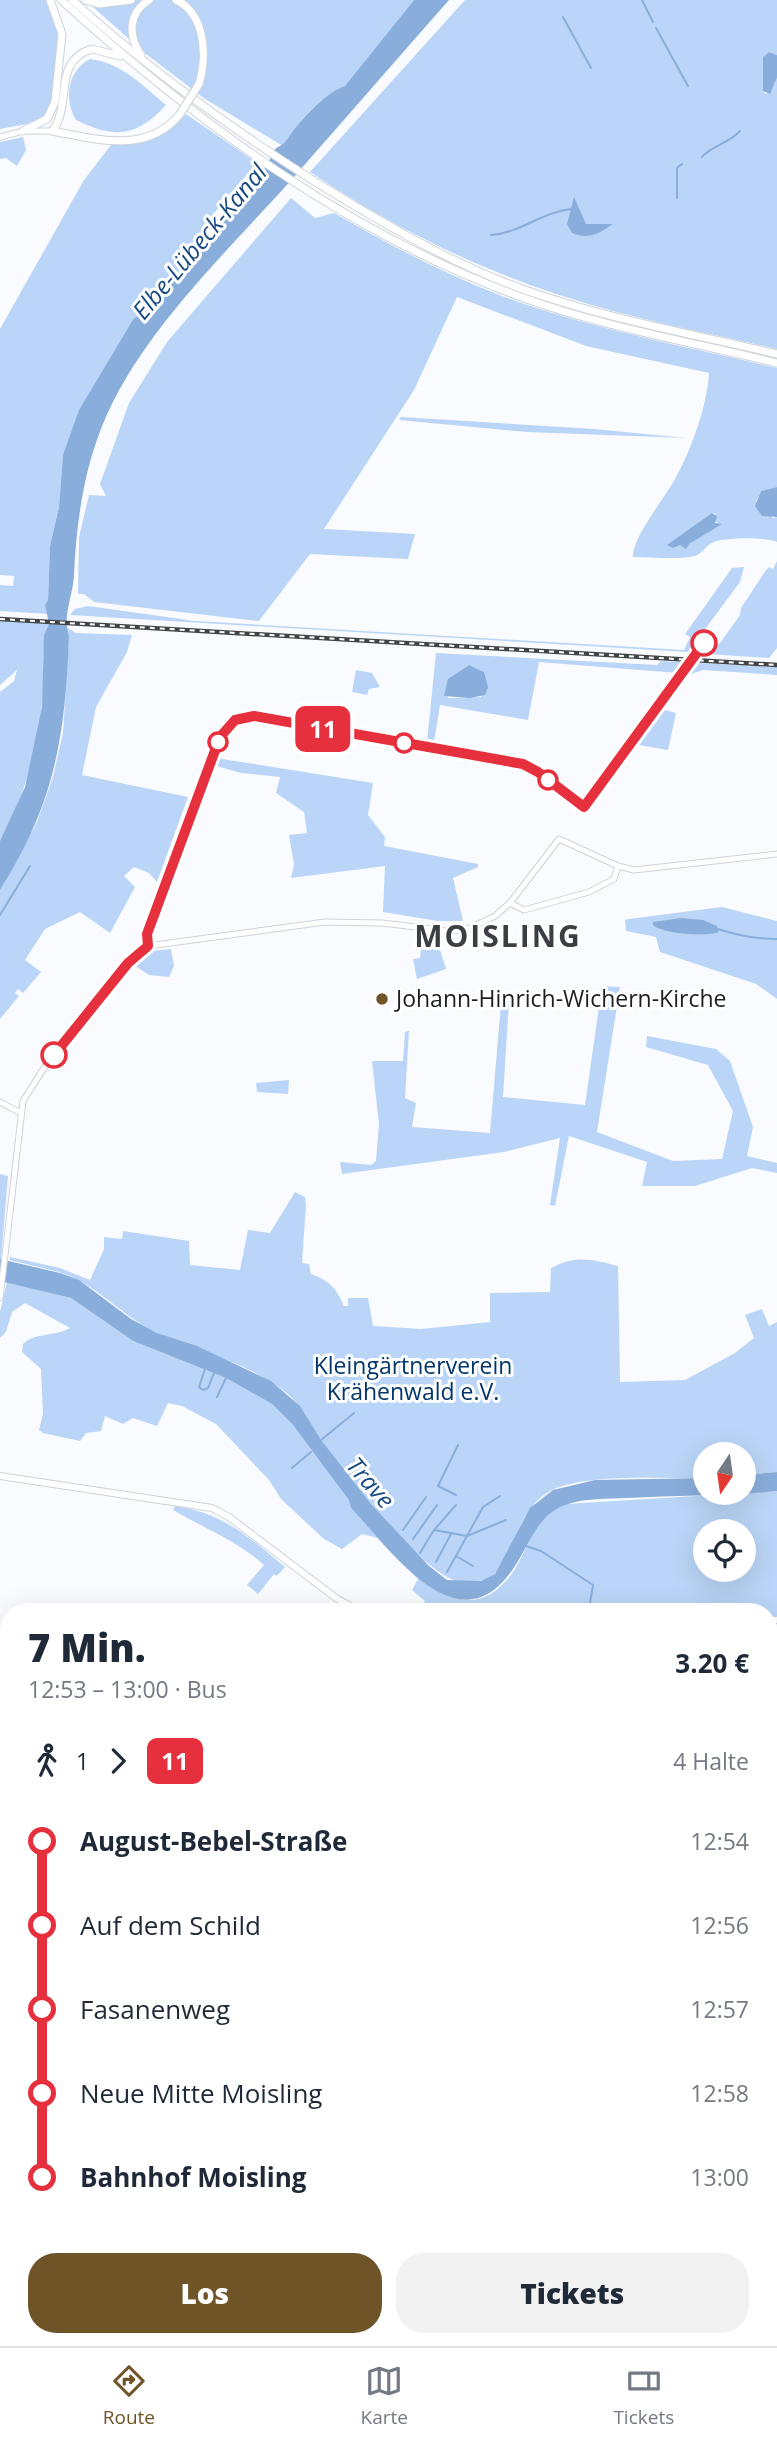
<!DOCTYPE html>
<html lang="de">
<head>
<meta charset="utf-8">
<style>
	:root { --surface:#fff; --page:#f2f2f3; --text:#1f2937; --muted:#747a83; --line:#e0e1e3; --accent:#6e5426 }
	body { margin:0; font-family:"Open Sans",sans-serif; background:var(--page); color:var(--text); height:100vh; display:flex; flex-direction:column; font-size:26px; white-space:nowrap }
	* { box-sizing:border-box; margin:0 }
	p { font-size:23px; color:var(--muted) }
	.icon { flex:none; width:38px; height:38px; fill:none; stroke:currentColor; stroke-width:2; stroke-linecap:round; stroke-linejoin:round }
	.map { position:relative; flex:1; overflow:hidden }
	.details { position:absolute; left:0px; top:1603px; width:777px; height:744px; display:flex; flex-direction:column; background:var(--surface); border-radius:28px 28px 0 0; box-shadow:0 7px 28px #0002 }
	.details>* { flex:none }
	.badge { padding:0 14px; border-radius:10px; font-size:24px; line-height:46px }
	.needle { width:46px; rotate:193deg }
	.controls { position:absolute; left:693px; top:1442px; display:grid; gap:14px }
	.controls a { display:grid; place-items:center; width:63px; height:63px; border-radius:50%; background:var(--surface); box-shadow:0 7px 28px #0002; font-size:35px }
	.map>.badge { position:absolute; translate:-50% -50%; box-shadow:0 0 0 4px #fff }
	.legs { display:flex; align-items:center; gap:10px; height:77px; padding:0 28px; font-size:23px }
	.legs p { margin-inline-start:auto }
	.headline { display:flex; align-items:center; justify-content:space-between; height:119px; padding:0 28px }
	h1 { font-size:38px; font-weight:800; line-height:52px }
	.cta { display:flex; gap:14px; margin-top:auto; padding:14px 28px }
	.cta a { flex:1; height:80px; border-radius:28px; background:var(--accent); color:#fff; font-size:28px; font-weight:800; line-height:80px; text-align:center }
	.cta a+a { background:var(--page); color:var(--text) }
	ul { padding:0 28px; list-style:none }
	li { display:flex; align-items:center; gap:24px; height:84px; font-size:26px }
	li i { display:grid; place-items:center; width:10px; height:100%; margin:0 9px; background:currentColor }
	li i::after { content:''; width:18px; height:18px; margin:-9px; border:5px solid; border-radius:50%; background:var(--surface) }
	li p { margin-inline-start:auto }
	li:first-child i { background:linear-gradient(#0000 50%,currentColor 0) }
	li:last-child i { background:linear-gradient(currentColor 50%,#0000 0) }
	.dock { display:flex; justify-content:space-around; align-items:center; height:98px; border-top:2px solid var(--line); background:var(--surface); font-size:19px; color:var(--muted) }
	.dock a { display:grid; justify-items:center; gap:4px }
	.dock .selected { color:var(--accent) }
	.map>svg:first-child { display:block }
	.green { fill:#bad5f7; fill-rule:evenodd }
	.water { fill:#8aaedb }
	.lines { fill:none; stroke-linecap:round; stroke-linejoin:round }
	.stream { stroke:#8aaedb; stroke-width:2 }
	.secondary-casing { stroke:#ced3d9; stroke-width:7 }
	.primary-casing { stroke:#ced3d9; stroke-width:8 }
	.highway-casing { stroke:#ced3d9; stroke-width:9 }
	.secondary { stroke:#fff; stroke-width:5 }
	.primary { stroke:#fff; stroke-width:6 }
	.highway { stroke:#fff; stroke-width:7 }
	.rail-casing { stroke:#414346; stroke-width:4.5 }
	.rail { stroke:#fff; stroke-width:2; stroke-dasharray:5; stroke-linecap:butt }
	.highway-bridge-casing { stroke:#ced3d9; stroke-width:9; stroke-linecap:butt }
	.highway-bridge { stroke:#fff; stroke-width:7 }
	.line-1-casing { stroke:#fff; stroke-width:16 }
	.line-1 { stroke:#e7303d; stroke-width:10 }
	.stop-1-dot { fill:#fff; stroke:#e7303d; stroke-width:3.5 }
	.poi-dot { fill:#6e5426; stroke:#fff; stroke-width:2.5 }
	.labels { text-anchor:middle; stroke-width:6; stroke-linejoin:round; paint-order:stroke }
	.poi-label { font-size:23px; fill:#1c1e20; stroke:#fff; text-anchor:start }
	.park-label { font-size:23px; fill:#02376d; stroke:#fff }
	.water-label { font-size:24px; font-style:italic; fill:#184a81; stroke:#fff }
	.district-label { font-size:30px; font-weight:bold; letter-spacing:2px; fill:#3b3f44; stroke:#fff }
</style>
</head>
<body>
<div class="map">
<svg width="777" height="2346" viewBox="0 0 777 2346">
	<rect width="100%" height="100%" fill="#f9fbfe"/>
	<!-- green -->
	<g class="green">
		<path d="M0 0H48L57 23 60 42 50 110 37 122 0 129Z"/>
		<path d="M85 0H414L345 87C320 95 297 124 283 146L205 99 146 54Z"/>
		<path d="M465 0H777V55L769 52 763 57V91L766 94 773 88 777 78V349C716 335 655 323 595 306 493 277 398 231 310 172Z"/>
		<path d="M90 59C122 63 142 85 166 105 137 137 115 139 76 120 64 99 67 71 90 59Z"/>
		<path d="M186 114 257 163 203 226 205 241 143 314 134 318 63 455 59 507 50 546 48 600 45 605 49 614 0 611V585L13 586 14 576 0 575V329L84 180 111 145C140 144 166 136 186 114Z"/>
		<path d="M23 137 26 150 17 166 6 158 0 159V142Z"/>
		<path d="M291 198 315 218 334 213C388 244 444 274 502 296 591 329 685 346 777 368V487L761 491 756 502 773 518 777 517V542C766 537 723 537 712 543 705 546 702 554 695 556 675 560 653 557 633 557 632 537 666 497 676 477 692 448 707 406 709 373L586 346 457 297 414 390 324 529 415 534 408 559 310 554 259 621 94 602 84 594H78L79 537 89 495 106 496 100 484 129 403 167 342ZM712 513 716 514 714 521 718 523 689 544 677 545Z"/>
		<path d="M401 417 594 429 686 438 527 432 399 420Z"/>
		<path d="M777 561V648L769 658 707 654 720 643 740 615 741 608 766 570 769 567 773 569Z"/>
		<path d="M744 567 740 582 688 652 70 615 75 609 88 606 195 621 684 650 690 637 685 634 732 568Z"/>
		<path d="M0 620 49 624C40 649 45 678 42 705 37 752 23 800 0 841V692L14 681 17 670 0 685Z"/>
		<path d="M66 627 76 633 132 635 127 652 96 707 82 775 188 797 157 882 149 873 134 867 124 876 135 887 110 933 80 912 45 929 25 960 41 972 23 993 18 989 15 993 19 996 0 1019V890L37 822 53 777 63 733 69 637Z"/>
		<path d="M436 653 657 665 661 661 777 667V675L703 670 691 674 539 662 528 720 440 705 434 743 427 742ZM469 665 484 672 481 697 448 698C444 681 456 673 469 665Z"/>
		<path d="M356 670 372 673 380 687 369 689 367 695 352 692Z"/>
		<path d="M665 710 676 713 668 750 639 745Z"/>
		<path d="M216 758 373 783 368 815 385 837 384 846 478 864V867L453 878 463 921H438L383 912 385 866 291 878 294 864 289 835 307 833 304 812 276 793 280 777 241 773 213 765Z"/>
		<path d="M722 907 777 921V999L756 984 660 952 656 937 626 931 625 920 629 919Z"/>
		<path d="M422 939 437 940 446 969 417 979 413 959 420 958Z"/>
		<path d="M171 949 174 966 169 977 149 975 134 965 152 951Z"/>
		<path d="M602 986 620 987 597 1132 673 1161 722 1159 733 1111 708 1065 646 1047 647 1036 716 1049 730 1061 753 1127 747 1156 777 1163V1173L752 1168 695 1186H642L647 1162 569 1136 555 1206 550 1205 560 1138 504 1152 342 1174 340 1162 371 1165 376 1161 379 1124 372 1061H403L405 1032 409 1031 405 1098 416 1103 412 1127 490 1133 501 1004 509 1001 503 1097 585 1105Z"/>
		<path d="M289 1080 288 1094 257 1092 256 1083Z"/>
		<path d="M0 1174 8 1176 1 1259H0Z"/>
		<path d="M295 1192 305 1197 306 1205 302 1263 309 1264 311 1274C329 1280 337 1289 344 1306H348V1298H368L373 1326 421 1329 490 1322V1293L550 1292 551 1268C576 1255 591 1259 618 1266L620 1382 685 1380 735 1353 754 1338 745 1315 762 1309 769 1326 777 1322V1472L744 1475V1454H705V1478C666 1479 587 1473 552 1490 519 1507 517 1545 496 1572 490 1581 472 1583 462 1582 427 1581 345 1472 322 1442 310 1427 304 1408 289 1395 251 1362 199 1354 155 1332 126 1318 104 1293 76 1279 56 1269 31 1266 10 1260V1257L60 1268 90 1280 104 1249V1237L122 1239 123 1231 189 1241 190 1265 240 1270 248 1230 270 1233Z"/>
		<path d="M7 1282 71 1298 133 1341 226 1378 272 1404 293 1425 350 1500 351 1508 378 1538 362 1534 342 1549 324 1539 281 1499 269 1480 216 1424 182 1406 168 1403 157 1426 133 1418 123 1424 105 1416 101 1431 86 1433 80 1441 43 1433 39 1430 43 1414 41 1369 22 1352 23 1344C35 1332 55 1337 70 1328L25 1303 12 1312 6 1332 0 1338V1312Z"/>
		<path d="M777 1491V1617H768V1612H419L425 1601 412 1590 419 1577C453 1604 482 1612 511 1575 523 1559 528 1538 540 1522 546 1513 556 1509 566 1504ZM705 1531H744V1570H705Z"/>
		<path d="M175 1506C223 1513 249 1537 285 1567L277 1576 274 1574 258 1594 247 1585 264 1565C237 1541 204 1528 173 1510Z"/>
		<path d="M768 2162 777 2170V2346H621L620 2338H768Z"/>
	</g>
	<!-- water -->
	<g class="water">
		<path d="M414 0H449C394 62 340 125 285 187 219 260 129 345 97 440 82 482 76 530 74 575 73 596 62 617 69 636 65 739 55 802 0 890V841L25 787 42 707 44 635 49 624 45 605 48 600 50 546 59 507 63 455 79 410 134 318 143 314 256 184 276 148C287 144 289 135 296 127 309 112 326 93 345 86Z"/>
		<path d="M769 52 777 55V78L770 94 763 91V57Z"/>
		<path d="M574 197 586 224H613C598 234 589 240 572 233L567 224Z"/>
		<path d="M777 487V517L762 516 755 506 761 491Z"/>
		<path d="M712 513 717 516 715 523 722 524 689 544 686 549 680 545 673 548 667 545Z"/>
		<path d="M469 665 484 672 488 687 485 695 470 698 444 696 448 679Z"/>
		<path d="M681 918 703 920 717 926 719 932C706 937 663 934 653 925V922Z"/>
		<path d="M0 1259 60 1273 79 1280 131 1319 157 1333 197 1346 271 1381 300 1406 321 1440 371 1504 429 1566 447 1580 481 1581 495 1574 530 1508 553 1490 595 1480 705 1478V1493H744V1475L777 1472V1491C728 1496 678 1495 628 1498 608 1499 584 1498 565 1505 541 1514 533 1535 521 1556 466 1656 399 1560 351 1508L349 1500 293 1425 272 1404 226 1378 133 1341 71 1298 0 1281Z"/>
	</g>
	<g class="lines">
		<!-- stream -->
		<g class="stream">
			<path d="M642 0 653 22"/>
			<path d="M563 17 591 68"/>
			<path d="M656 28 688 86"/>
			<path d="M702 157C710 147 729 143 740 131"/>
			<path d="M677 198V168L682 164"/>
			<path d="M491 235C520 233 542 212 571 209"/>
			<path d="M0 915 30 866"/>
			<path d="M718 929C736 935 757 939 777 939"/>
			<path d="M205 1369 199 1387 203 1390 208 1388 214 1373"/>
			<path d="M217 1397 226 1378"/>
			<path d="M321 1440 354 1413"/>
			<path d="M292 1468 311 1452"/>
			<path d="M456 1495 438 1486 458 1445"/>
			<path d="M435 1529 456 1505"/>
			<path d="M403 1530 426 1497"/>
			<path d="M413 1539 437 1505"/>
			<path d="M526 1546 541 1551 593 1585 590 1603"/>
			<path d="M420 1553 434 1530 467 1536 506 1520"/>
			<path d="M456 1556 473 1566"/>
			<path d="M436 1562 451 1534"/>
			<path d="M447 1572 483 1507 500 1496"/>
		</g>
		<!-- secondary casing -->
		<g class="secondary-casing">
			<g id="secondary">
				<path d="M0 137 23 131H52"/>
				<path d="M510 903 524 910 589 892 614 879 618 866"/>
				<path d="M0 1102 19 1112"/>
				<path d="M0 1298 23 1101 44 1068 105 991 128 963 148 946 325 922 382 923 449 931 470 928 495 916 510 903 559 839 618 866 634 870 777 854"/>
				<path d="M0 1810 9 1832"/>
				<path d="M0 1810 9 1819"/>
				<path d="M0 1849 9 1841"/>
				<path d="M0 1857 9 1850"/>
				<path d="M372 2338 376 2346"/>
			</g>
		</g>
		<!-- primary casing -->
		<g class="primary-casing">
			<g id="primary">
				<path d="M0 1476 212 1508 229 1517 336 1598 361 1612"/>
				<path d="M768 1620H777"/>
			</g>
		</g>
		<!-- highway casing -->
		<g class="highway-casing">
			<g id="highway">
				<path d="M61 0C197 123 347 233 521 297 603 327 692 342 777 363"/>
				<path d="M72 0C147 68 229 127 314 181 382 223 450 263 525 290 607 319 693 334 777 354"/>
				<path d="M85 0 99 4 131 0"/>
				<path d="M176 0C206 14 207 57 199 84"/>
				<path d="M141 55C128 36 128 13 149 0"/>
				<path d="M120 56 92 49C51 61 73 106 52 131 96 139 147 155 180 114"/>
				<path d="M23 131 47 119 55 102 62 34 50 0"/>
			</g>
		</g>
		<!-- secondary -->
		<use href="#secondary" class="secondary"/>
		<!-- primary -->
		<use href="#primary" class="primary"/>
		<!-- highway -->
		<use href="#highway" class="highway"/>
		<!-- rail casing -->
		<g class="rail-casing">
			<path id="rail" d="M0 619 777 665"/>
		</g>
		<!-- rail -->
		<use href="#rail" class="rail"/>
		<!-- highway-bridge casing -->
		<g class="highway-bridge-casing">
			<path id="highway-bridge" d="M180 114 199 84"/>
		</g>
		<!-- highway-bridge -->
		<use href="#highway-bridge" class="highway-bridge"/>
	</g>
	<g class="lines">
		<!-- line-1 casing -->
		<g class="line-1-casing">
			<path id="line-1" d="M54 1055 128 963 148 946 147 934 220 737 235 720 254 716 523 764 538 772 584 807 704 643"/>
		</g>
		<!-- line-1 -->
		<use href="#line-1" class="line-1"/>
	</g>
	<!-- markers -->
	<g class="stop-1-dot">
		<circle cx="704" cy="643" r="12"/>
		<circle cx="218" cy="742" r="9"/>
		<circle cx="404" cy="743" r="9"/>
		<circle cx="548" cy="780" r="9"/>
		<circle cx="54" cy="1055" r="12"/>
	</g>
	<circle class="poi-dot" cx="382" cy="999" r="7"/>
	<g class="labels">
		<!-- poi labels -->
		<g class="poi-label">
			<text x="396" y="1007">Johann-Hinrich-Wichern-Kirche</text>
		</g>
		<!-- park labels -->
		<g class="park-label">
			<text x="413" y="1374">Kleingärtnerverein<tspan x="413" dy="26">Krähenwald e.V.</tspan></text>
		</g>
		<!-- water labels -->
		<g class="water-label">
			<text transform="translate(200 242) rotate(-50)" y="8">Elbe-Lübeck-Kanal</text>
			<text transform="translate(370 1483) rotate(49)" y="8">Trave</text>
		</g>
		<!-- district labels -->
		<g class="district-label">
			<text x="498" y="947">MOISLING</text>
		</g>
	</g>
</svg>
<div class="controls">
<a><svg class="needle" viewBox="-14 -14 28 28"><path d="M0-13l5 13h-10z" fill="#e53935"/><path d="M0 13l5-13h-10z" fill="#747a83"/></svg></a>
<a><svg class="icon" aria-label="locate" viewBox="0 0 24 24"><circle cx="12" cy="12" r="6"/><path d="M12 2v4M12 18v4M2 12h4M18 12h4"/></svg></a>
</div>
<b class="badge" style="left:323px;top:729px;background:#e7303d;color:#fff">11</b>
<section class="details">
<div class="headline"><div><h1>7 Min.</h1><p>12:53 – 13:00 · Bus</p></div><b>3.20 €</b></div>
<div class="legs"><svg class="icon" aria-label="walk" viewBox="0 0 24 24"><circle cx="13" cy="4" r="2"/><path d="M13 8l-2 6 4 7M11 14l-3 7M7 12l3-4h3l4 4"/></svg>1<svg class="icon" aria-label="forward" viewBox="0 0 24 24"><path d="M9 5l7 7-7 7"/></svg><b class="badge" style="background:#e7303d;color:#fff">11</b><p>4 Halte</p></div>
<ul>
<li><i style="color:#e7303d"></i><b>August-Bebel-Straße</b><p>12:54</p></li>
<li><i style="color:#e7303d"></i><span>Auf dem Schild</span><p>12:56</p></li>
<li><i style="color:#e7303d"></i><span>Fasanenweg</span><p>12:57</p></li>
<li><i style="color:#e7303d"></i><span>Neue Mitte Moisling</span><p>12:58</p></li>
<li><i style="color:#e7303d"></i><b>Bahnhof Moisling</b><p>13:00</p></li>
</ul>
<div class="cta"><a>Los</a><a>Tickets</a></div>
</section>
</div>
<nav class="dock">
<a class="selected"><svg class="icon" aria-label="directions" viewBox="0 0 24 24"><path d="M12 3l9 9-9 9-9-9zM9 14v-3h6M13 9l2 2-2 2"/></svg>Route</a>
<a><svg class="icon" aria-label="map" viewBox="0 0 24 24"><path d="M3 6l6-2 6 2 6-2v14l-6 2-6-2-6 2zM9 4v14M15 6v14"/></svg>Karte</a>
<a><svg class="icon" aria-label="tickets" viewBox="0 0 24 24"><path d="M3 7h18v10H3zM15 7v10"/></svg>Tickets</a>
</nav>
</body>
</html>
